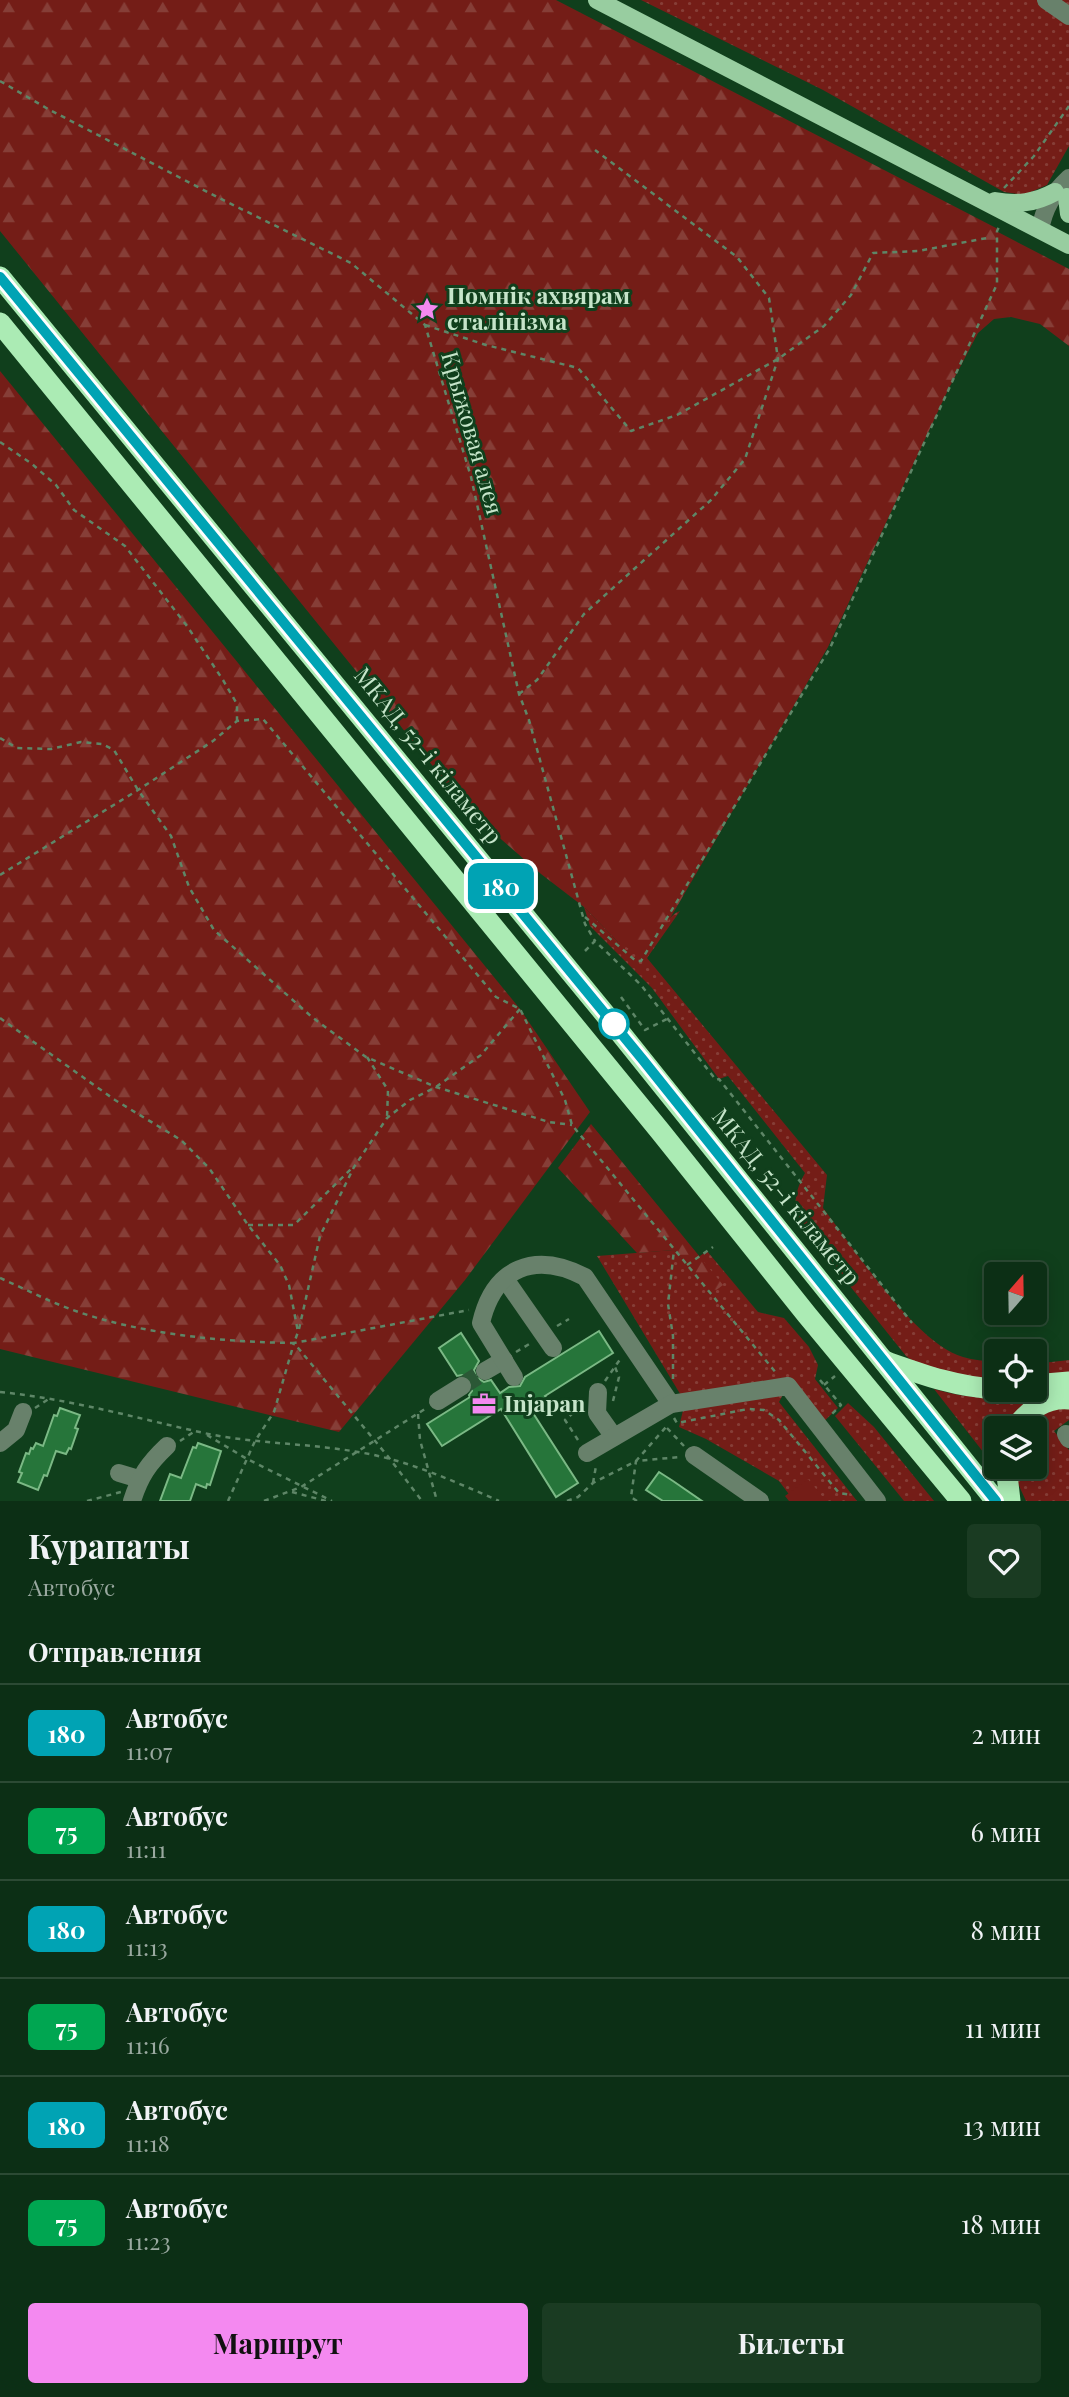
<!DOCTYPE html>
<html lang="ru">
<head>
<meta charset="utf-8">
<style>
	:root { --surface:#0c2f15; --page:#1a3b22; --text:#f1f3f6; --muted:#9aa9a0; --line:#2c4a34; --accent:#f489f0 }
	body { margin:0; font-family:"Playfair Display",serif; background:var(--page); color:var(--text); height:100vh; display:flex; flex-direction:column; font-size:26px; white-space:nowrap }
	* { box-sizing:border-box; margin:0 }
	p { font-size:23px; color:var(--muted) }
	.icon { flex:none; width:38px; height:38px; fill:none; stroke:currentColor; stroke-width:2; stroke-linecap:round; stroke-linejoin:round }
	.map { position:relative; height:1501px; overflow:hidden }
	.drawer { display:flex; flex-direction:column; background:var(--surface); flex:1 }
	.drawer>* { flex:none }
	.badge { padding:0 14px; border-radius:10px; font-size:24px; line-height:46px }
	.needle { width:46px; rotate:20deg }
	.controls { position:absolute; left:984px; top:1262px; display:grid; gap:14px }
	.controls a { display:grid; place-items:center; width:63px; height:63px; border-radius:7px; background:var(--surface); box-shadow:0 4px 18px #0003,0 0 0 2px var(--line); font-size:35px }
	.map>.badge { position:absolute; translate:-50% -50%; box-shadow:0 0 0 4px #fff }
	h2 { padding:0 28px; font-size:26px; line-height:63px }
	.round { display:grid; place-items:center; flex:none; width:74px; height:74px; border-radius:7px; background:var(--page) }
	.summary { display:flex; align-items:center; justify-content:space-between; height:119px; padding:0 28px }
	h1 { font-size:33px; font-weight:700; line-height:52px }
	.cta { display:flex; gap:14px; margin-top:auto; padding:14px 28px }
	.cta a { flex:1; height:80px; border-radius:7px; background:var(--accent); color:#111; font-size:28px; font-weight:700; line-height:80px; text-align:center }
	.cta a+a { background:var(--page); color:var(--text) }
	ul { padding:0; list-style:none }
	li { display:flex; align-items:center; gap:21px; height:98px; padding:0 28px; border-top:2px solid var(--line) }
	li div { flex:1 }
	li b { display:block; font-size:26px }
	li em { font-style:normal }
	li .badge { min-width:77px; font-weight:700; text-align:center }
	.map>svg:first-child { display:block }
	.grass { fill:url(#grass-dots) }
	.forest { fill:url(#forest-firs) }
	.pitch { fill:#741d17 }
	.building { fill:#26753a; stroke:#7bb985; stroke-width:2 }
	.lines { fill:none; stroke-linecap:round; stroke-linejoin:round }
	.minor-tunnel { stroke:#2b5836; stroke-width:18; stroke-dasharray:18 9; stroke-linecap:butt }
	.path { stroke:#5e8667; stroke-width:2.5; stroke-dasharray:5 5; stroke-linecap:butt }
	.minor { stroke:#68816b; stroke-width:18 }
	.major { stroke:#98cda0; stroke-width:18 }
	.highway { stroke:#abebb4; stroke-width:21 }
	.line-casing { stroke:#fff; stroke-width:16 }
	.line { stroke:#00a3b4; stroke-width:10 }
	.stop-dot { fill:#fff; stroke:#00a3b4; stroke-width:3.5 }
	.labels { text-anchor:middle; stroke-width:6; stroke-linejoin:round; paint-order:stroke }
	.poi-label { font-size:23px; font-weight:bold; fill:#c6e5ca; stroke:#103f1c; text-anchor:start }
	.street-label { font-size:23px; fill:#c6e5ca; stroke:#103f1c }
</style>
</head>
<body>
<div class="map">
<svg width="1069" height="1501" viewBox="0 0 1069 1501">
	<defs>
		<pattern id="grass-dots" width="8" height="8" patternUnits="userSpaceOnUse" patternTransform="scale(1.75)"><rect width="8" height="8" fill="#741d17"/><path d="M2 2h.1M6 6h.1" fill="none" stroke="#863e37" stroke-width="1.8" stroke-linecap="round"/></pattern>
		<pattern id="forest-firs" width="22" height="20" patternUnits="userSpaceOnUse" patternTransform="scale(1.75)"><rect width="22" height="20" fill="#741d17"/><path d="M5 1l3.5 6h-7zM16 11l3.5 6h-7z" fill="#863e37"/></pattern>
	</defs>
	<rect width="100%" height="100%" fill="#103f1c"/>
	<!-- grass -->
	<g class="grass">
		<path d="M641 0H1069V146L1047 185 1024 195 1004 192 823 90Z"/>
		<path d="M584 907 620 944 652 943C661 933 668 915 680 911L647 958 827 1175 823 1208C854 1248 916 1344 963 1357 973 1360 985 1361 996 1362V1385H980L911 1360 906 1356 801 1225C792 1206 795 1191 805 1173L728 1076 719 1079 652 988 590 926Z"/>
		<path d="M674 1250 687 1265 707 1251 758 1312 784 1318 809 1347 818 1365 815 1379 838 1408 819 1426 787 1387 779 1402 857 1501H794L779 1481 706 1439 679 1427 685 1402 597 1256Z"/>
		<path d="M1069 1360V1377L1034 1381V1364Z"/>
		<path d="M934 1389C971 1400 1005 1400 1043 1391L1005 1428H996V1466L998 1471Z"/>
		<path d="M848 1403 874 1427 934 1501H904L835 1416Z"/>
		<path d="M1069 1407V1420L1054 1431 1069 1450V1501H1026L1014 1475V1467L1034 1466V1428H1023L1047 1409Z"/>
	</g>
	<!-- forest -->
	<g class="forest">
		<path d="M0 0H556L998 229V232L1069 269V346L1040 324 1011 317 994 319 978 333 948 390 828 647 647 958 620 944 584 907 541 874 470 812 0 231Z"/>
		<path d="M0 371 520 1009 590 1112 465 1280 339 1432 0 1349Z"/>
		<path d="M591 1124 723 1285 711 1294 674 1250 637 1253 558 1168Z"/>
	</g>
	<!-- pitch -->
	<path class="pitch" d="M808 1479 826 1501H789L785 1496Z"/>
	<!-- building -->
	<g class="building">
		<path d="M599 1331 613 1353 545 1396 549 1402 533 1413 578 1483 556 1497 501 1409 442 1446 427 1424 470 1397 469 1395 472 1391 471 1379 462 1375 457 1376 439 1348 461 1333 479 1361 474 1370 476 1377 484 1382 491 1380 500 1393 509 1387 520 1386 525 1377Z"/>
		<path d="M60 1408 80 1415 75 1428 78 1429 71 1449 69 1448 66 1454 56 1451 47 1476 44 1475 38 1490 18 1482 22 1473 19 1472 26 1453 29 1454 31 1448 33 1449 36 1443 43 1446 54 1415 57 1416Z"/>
		<path d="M198 1443 221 1451 210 1485 207 1484 206 1488 196 1484 190 1501H160L170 1474 181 1478 193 1447 196 1448Z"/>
		<path d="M659 1472 673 1481 702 1501H663L646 1490Z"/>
	</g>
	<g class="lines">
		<!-- minor-tunnel -->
		<path class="minor-tunnel" d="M462 1386 485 1371"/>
		<!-- path -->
		<g class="path">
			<path d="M0 81 48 109 219 198 351 263 425 325 471 477 519 694 529 720 585 924 595 941"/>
			<path d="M1004 188 1034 156 1069 106"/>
			<path d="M425 325 486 345 578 368 631 431 677 415 778 359 824 326 851 295 873 253 918 251 987 238"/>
			<path d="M0 442 32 464 56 485 74 510 125 546 187 626 223 680 237 704V721"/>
			<path d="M519 694 537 680 584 614 711 500 745 459 778 359 769 298 737 257 595 150"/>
			<path d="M0 738 17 748 51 749 81 742 102 744 114 750 138 790 171 836 189 887 214 930 313 1018 366 1057 436 1087 549 1122 572 1125"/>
			<path d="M0 875 138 790 213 741 237 721 263 719 496 997 520 1009 565 1100 572 1125 777 1374"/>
			<path d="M585 917 636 961H641L830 648 997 284V231L999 227"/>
			<path d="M585 951 595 941 641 985 716 1080 719 1079 912 1323"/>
			<path d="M621 997 645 1030 667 1019"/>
			<path d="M0 1018 115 1100 181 1140 209 1168 248 1225 280 1265 289 1285 298 1332 294 1343"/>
			<path d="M367 1057 388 1090 387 1118"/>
			<path d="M248 1225H294L351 1169"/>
			<path d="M687 1265 713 1247"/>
			<path d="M0 1278C23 1288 46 1300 70 1309 138 1334 222 1342 294 1343L390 1459 422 1501"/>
			<path d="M557 1326 569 1319"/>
			<path d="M299 1329 320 1236 354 1167 387 1118 410 1100 436 1087 481 1055 520 1009"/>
			<path d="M516 1352 531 1343"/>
			<path d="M673 1379V1336L668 1304 674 1250"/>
			<path d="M820 1380 841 1405 829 1417"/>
			<path d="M605 1381 621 1358"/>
			<path d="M824 1385 835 1376"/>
			<path d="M0 1392C70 1399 136 1418 204 1433 255 1444 307 1443 358 1452 408 1460 453 1481 499 1501"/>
			<path d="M613 1401 619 1377 615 1367"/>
			<path d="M35 1408 50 1398"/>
			<path d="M418 1414 420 1440 437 1501"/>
			<path d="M674 1418 677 1423 748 1409 764 1410 779 1420 839 1493 852 1495"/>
			<path d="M667 1428 684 1446"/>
			<path d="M207 1435 247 1459 332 1501"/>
			<path d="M578 1440 565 1420 581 1406"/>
			<path d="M180 1441 195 1431"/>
			<path d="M593 1483 596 1466"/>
			<path d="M292 1492 326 1501"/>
			<path d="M87 1501 121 1492"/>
			<path d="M228 1501 255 1441 274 1412 294 1343 469 1310"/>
			<path d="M264 1501 301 1487 425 1409"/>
			<path d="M567 1501 578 1497 593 1483 636 1461 666 1427V1424"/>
			<path d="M637 1501 631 1497 636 1461 680 1457"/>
		</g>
		<!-- minor -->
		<g class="minor">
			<path d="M1046 0 1069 16"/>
			<path d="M1040 230C1044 208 1053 193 1069 178"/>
			<path d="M505 1279 553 1348"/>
			<path d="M485 1371 504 1360"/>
			<path d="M514 1377 481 1323C494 1267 535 1251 585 1277L671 1404"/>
			<path d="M598 1392 597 1413 614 1437"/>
			<path d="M438 1401 462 1386"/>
			<path d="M1066 1434 1069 1439"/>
			<path d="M0 1443 16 1430 23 1412"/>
			<path d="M587 1453 671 1404 788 1386 877 1501"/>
			<path d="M694 1455 760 1501"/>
			<path d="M119 1473 139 1479"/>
			<path d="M132 1501C140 1476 148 1464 167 1446"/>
		</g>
		<!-- major -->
		<g class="major">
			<path d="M597 0 1069 245"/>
			<path d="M1067 197 1069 214"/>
			<path d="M995 201C1017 205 1035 203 1055 192"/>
		</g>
		<!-- highway -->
		<g class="highway">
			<path d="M0 277 614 1025 996 1501"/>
			<path d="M0 323 660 1131 807 1315 961 1501"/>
			<path d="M884 1361C921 1374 956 1387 996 1389"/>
			<path d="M1034 1385 1069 1382"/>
			<path d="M1015 1428C1029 1410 1045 1397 1069 1399"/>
			<path d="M1006 1466 1010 1501"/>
		</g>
	</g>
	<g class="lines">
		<!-- line casing -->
		<g class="line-casing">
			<path id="line" d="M0 277 643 1060 996 1501"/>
		</g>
		<!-- line -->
		<use href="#line" class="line"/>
	</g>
	<!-- icons -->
	<defs>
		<g id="sight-bare" transform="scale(1.89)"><path d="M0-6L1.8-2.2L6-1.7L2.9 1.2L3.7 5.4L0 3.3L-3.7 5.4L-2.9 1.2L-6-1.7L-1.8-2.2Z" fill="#f489f0" stroke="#103f1c" stroke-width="2.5" paint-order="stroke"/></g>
		<g id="office-bare" transform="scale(1.89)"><path d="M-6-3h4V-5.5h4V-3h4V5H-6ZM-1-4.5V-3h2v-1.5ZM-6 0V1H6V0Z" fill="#f489f0" stroke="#103f1c" stroke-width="2.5" paint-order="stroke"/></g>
	</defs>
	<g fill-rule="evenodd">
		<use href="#sight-bare" x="427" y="309"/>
		<use href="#office-bare" x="484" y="1404"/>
	</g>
	<!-- markers -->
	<circle class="stop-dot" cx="614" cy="1024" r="14"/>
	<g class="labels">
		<!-- poi labels -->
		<g class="poi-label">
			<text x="447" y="304">Помнік ахвярам<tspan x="447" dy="26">сталінізма</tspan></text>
			<text x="504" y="1412">Injapan</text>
		</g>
		<!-- street labels -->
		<g class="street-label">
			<text transform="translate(472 433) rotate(74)" y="8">Крыжовая алея</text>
			<text transform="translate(428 756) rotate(51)" y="8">МКАД, 52-і кіламетр</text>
			<text transform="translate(786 1197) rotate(51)" y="8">МКАД, 52-і кіламетр</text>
		</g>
	</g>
</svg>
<div class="controls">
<a><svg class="needle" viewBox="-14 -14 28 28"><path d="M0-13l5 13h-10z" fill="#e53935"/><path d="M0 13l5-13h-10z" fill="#9aa9a0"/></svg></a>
<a><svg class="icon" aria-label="locate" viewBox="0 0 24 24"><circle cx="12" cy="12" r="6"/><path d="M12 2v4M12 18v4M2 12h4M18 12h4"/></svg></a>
<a><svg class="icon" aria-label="layers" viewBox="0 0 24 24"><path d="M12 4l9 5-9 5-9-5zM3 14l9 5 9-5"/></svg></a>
</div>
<b class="badge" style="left:501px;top:886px;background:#00a3b4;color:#fff">180</b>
</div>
<section class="drawer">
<div class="summary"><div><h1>Курапаты</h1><p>Автобус</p></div><a class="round"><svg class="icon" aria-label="heart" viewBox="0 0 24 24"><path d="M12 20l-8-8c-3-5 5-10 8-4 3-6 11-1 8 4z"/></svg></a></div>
<h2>Отправления</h2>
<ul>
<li><span class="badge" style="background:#00a3b4;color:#fff">180</span><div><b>Автобус</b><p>11:07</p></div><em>2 мин</em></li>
<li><span class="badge" style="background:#00a651;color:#fff">75</span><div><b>Автобус</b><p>11:11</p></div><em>6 мин</em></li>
<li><span class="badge" style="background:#00a3b4;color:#fff">180</span><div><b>Автобус</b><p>11:13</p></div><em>8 мин</em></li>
<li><span class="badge" style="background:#00a651;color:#fff">75</span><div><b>Автобус</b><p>11:16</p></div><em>11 мин</em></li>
<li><span class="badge" style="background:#00a3b4;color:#fff">180</span><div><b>Автобус</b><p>11:18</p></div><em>13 мин</em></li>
<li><span class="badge" style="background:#00a651;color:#fff">75</span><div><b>Автобус</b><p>11:23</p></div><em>18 мин</em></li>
</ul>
<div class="cta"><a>Маршрут</a><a>Билеты</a></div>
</section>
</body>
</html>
